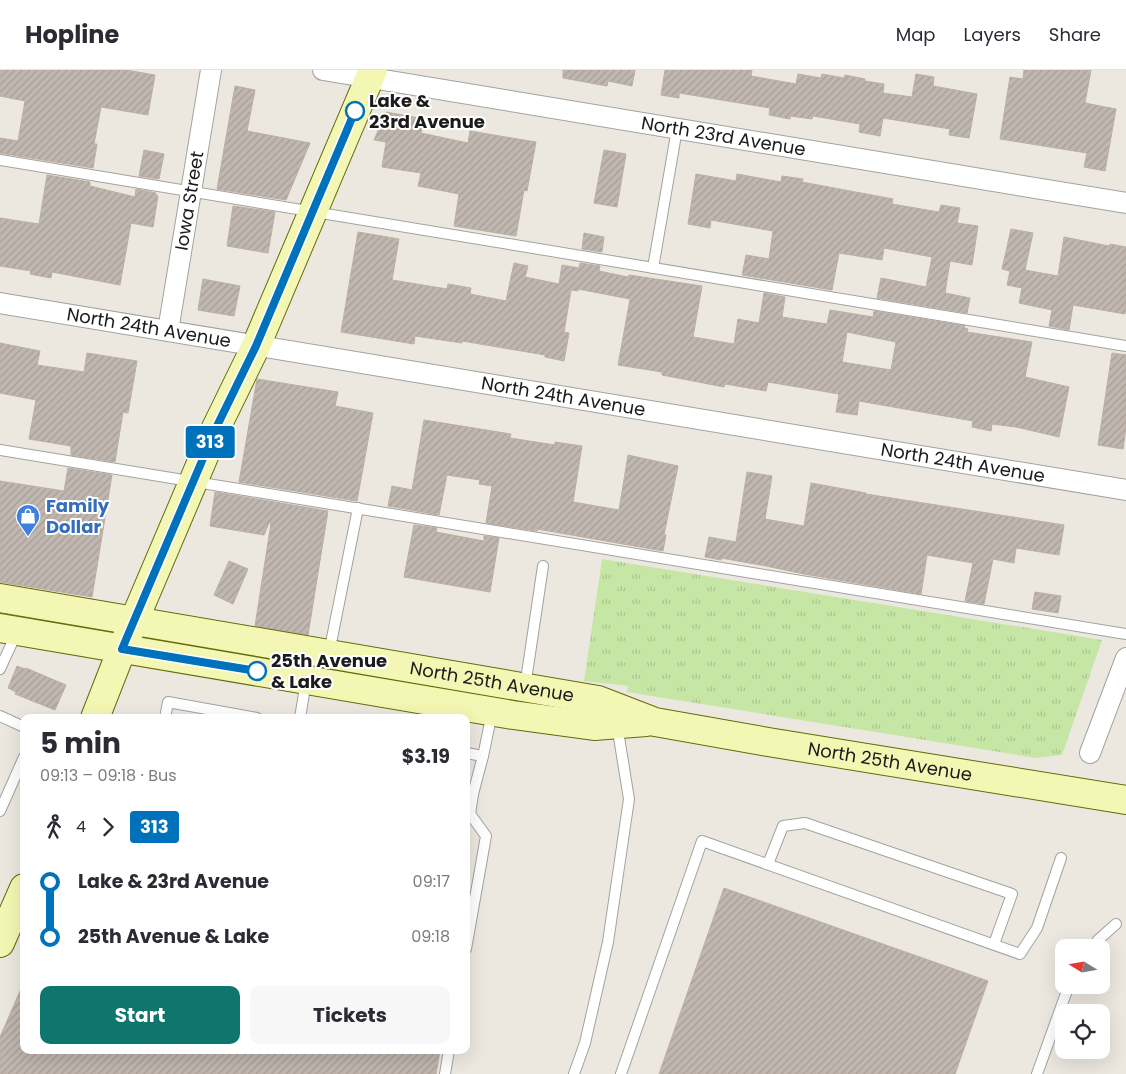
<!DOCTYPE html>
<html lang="en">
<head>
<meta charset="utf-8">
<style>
	:root { --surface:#fff; --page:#f7f7f7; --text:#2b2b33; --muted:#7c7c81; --line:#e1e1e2; --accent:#0f766e }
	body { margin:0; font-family:Poppins,sans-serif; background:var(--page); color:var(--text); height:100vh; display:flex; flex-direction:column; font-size:19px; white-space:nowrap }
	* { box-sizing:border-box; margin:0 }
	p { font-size:16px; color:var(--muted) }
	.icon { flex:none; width:28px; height:28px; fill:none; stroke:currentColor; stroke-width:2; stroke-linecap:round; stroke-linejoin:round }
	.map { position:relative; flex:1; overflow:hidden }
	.drawer { position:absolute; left:20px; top:644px; width:450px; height:340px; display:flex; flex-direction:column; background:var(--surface); border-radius:10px; box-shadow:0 5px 20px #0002 }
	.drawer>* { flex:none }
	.badge { padding:0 10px; border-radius:4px; font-size:18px; line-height:32px }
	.needle { width:32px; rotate:281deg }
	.tools { position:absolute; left:1055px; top:869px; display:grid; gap:10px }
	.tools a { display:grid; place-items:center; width:55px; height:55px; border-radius:10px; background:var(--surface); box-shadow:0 5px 20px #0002; font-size:25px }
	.map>.badge { position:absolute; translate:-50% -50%; box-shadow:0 0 0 2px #fff }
	.legs { display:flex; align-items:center; gap:8px; height:55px; padding:0 20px; font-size:16px }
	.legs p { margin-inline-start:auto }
	.head { display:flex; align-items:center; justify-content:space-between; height:85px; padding:0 20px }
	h1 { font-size:28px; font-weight:700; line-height:38px }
	.primary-button { display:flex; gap:10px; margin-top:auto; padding:10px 20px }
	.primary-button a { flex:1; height:58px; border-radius:10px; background:var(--accent); color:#fff; font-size:20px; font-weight:700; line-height:58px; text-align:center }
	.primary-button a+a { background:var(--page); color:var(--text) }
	ul { padding:0 20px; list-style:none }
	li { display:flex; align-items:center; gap:18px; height:55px; font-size:19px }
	li i { display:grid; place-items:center; width:8px; height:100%; margin:0 6px; background:currentColor }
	li i::after { content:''; width:12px; height:12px; margin:-6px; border:4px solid; border-radius:50%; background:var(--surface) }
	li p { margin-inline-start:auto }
	li:first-child i { background:linear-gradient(#0000 50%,currentColor 0) }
	li:last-child i { background:linear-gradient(currentColor 50%,#0000 0) }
	header { display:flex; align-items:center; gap:30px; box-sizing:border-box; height:70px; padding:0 25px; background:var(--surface); border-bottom:1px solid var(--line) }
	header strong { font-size:24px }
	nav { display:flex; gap:28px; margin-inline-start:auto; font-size:18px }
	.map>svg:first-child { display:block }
	.grass { fill:url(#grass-tufts) }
	.building { fill:url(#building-hatch); stroke:#bdaea3; fill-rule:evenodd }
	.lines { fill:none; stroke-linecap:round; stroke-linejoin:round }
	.service-casing { stroke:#a2a2a2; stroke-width:12 }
	.minor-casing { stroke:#a2a2a2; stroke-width:22 }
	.secondary-casing { stroke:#626b08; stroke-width:30 }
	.service { stroke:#fff; stroke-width:10 }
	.minor { stroke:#fff; stroke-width:20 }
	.secondary { stroke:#f4f7b3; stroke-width:28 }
	.line-1-casing { stroke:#fff; stroke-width:11 }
	.line-1 { stroke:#0072bc; stroke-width:8 }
	.stop-1-dot { fill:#fff; stroke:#0072bc; stroke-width:2.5 }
	.labels { text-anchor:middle; stroke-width:4; stroke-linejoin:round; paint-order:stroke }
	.stop-label { font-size:18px; font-weight:bold; fill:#1b1b1b; stroke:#fff; text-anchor:start }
	.street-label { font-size:18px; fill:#1b1b1b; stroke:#fff }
	.shop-label { font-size:18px; font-weight:bold; fill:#366cbe; stroke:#fff; text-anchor:start }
</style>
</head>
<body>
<header>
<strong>Hopline</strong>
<nav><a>Map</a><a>Layers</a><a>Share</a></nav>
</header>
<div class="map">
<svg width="1126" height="1004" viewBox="0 0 1126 1004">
	<defs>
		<pattern id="grass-tufts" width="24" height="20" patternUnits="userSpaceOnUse" patternTransform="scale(1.25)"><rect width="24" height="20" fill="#c6e6a6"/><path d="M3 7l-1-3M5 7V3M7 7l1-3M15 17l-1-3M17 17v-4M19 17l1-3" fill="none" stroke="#aac58e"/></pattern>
		<pattern id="building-hatch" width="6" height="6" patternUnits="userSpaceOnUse" patternTransform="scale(1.25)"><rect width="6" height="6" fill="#c0b7b0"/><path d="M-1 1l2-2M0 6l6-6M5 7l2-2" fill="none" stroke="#a49d97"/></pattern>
	</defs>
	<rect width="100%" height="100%" fill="#ece8e0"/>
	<!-- grass -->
	<path class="grass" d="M602 489 1102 570 1062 685 1036 688 627 622 628 616 584 611Z"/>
	<!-- building -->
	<g class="building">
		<path d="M0 0H126L155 5 148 45 101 37 94 74H97L93 98 0 83V68L18 71 25 31 0 26Z"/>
		<path d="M563 0H635L632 16 608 11 607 16 563 8Z"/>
		<path d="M665 0H752L751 6 796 14 798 4 821 8 822 4 844 8 845 5 865 9V11L884 14 883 23 912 27 916 4 934 7 933 16 977 24 969 68 949 65 950 59 883 48 880 66 859 62 860 54 813 46 812 49 790 46V49L769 45 770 38 679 23V28L661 25Z"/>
		<path d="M1024 0H1091L1085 33 1116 39 1105 101 1084 97 1087 83 1000 69 1010 7 1023 9Z"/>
		<path d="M235 16 255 20 247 61 310 73 286 130 217 119Z"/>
		<path d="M386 42 424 49 421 63 468 73 470 61 536 72 527 121 524 120 516 166 454 156 459 124 418 116 421 103 382 97 386 72 374 70Z"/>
		<path d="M144 80 164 84 159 109 139 106Z"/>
		<path d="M604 80 626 84 617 137 594 133Z"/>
		<path d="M696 104 736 111 737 104 781 112 782 106 803 109 802 112 893 129 892 134 939 142 941 135 960 138 957 153 978 156 972 195 950 191 945 223 970 228 967 243 877 228 881 208 926 217 932 187 884 178 882 190 839 183 832 220 742 205 746 185 769 189 773 161 711 150 710 158 688 154Z"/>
		<path d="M47 105 90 112V116L135 127 136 119 156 123V125L158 126 153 157 131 153 120 215 52 202 51 208 30 204 31 201 0 196V148L39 154Z"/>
		<path d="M233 136 275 142 268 183 227 176Z"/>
		<path d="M1011 159 1033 163 1025 200 1058 206 1064 167 1109 176 1110 174 1126 177V235L1125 244 1073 235 1069 260 1049 256 1052 240 1019 233 1022 218 1007 215 1010 201 1002 199Z"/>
		<path d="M358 162 399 169 392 210 447 219 448 214 471 218 470 224 506 231 514 193 528 196 525 207 559 214 562 195 579 198 580 193 600 196 599 201 628 207 629 205 702 216 693 267 734 274 738 249 759 253 764 223 785 227 782 247 827 254 830 240 873 247 874 241 965 256 964 258 968 259 967 262 1032 272 1025 307 1069 317 1059 367 1016 357 992 354 991 361 972 357 973 351 859 331 857 345 836 342 839 324 768 312 766 321 725 314 724 317 662 305V302L618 295 630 229 578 219V221L571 220 564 262 569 263 564 291 545 287V285L462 271V273L415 266 414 274 341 262ZM847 262 896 272 891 300 842 292Z"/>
		<path d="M584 163 604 167 602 182 582 179Z"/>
		<path d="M203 209 240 216 234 246 198 240Z"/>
		<path d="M0 273 40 281 37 295 84 302 87 283 137 291 128 343 123 342 115 392 71 385V376L29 369 36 330 0 323Z"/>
		<path d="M1112 283 1126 285V358L1123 379 1098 375Z"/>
		<path d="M257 309 338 322 335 336 373 343 357 431 239 412Z"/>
		<path d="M424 350 511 364 510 368 555 375V372L582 376 573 432 619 440 628 385 678 396 664 465H666L663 481 537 459V461L486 453 492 416 479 414 480 410 447 405 439 445 388 436 392 416 412 420Z"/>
		<path d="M68 398 112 405 92 527 0 512V411L64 421Z"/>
		<path d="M747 402 772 406 765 449 804 456 811 413 866 423V424L1064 455 1059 485 1016 478 1014 493 993 489 984 534 965 531 973 493 927 485 921 524 804 504 766 496 721 488V490L705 487 709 467 736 472Z"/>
		<path d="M215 422 328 441 308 565 255 556 271 453H269L264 465 210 456Z"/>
		<path d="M414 455 437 458 436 462 484 471V466L499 468 490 522 404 507Z"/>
		<path d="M229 491 248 499 233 534 214 525Z"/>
		<path d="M1035 522 1061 526 1058 543 1032 539Z"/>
		<path d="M17 596 25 599 26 598 66 615 55 640 15 624 16 622 8 618Z"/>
		<path d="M724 818 988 911 955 1004H659Z"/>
		<path d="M24 912V980H440L436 1004H0V967Z"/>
	</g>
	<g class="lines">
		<!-- service casing -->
		<g class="service-casing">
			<g id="service">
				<path d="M0 90 1126 276"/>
				<path d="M653 198 677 59"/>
				<path d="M0 380 1126 564"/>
				<path d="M329 583 358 438"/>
				<path d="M0 599 17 562"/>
				<path d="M525 617 543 496"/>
				<path d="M0 646 24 657"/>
				<path d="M165 648 168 632 257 648"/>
				<path d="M300 648 306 611"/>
				<path d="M466 683 483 686 492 643"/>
				<path d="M467 723 473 724 483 686"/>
				<path d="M0 741 24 687"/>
				<path d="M768 794 783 756 805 753 1012 824 994 874"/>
				<path d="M1093 878 1098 870 1116 854"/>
				<path d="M466 879 486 766 470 744 473 724"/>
				<path d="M445 1004 449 980"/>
				<path d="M574 1004 585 973 608 872 629 729 617 655"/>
				<path d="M621 1004 702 771 1020 884 1037 858 1061 788"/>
				<path d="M1037 1004 1069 915"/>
			</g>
		</g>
		<!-- minor casing -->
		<g class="minor-casing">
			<g id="minor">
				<path id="s1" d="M323 0 1126 133"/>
				<path id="s2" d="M0 233 1126 420"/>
				<path id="s3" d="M168 261 211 0"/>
				<path d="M1090 683 1126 588"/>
			</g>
		</g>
		<!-- secondary casing -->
		<g class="secondary-casing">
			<g id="secondary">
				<path id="s4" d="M0 528 598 630 655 652 768 672 1126 730"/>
				<path d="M0 558 513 645 594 656 646 652"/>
				<path d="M95 648 122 579 216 358 256 276 373 0"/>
				<path d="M0 873 24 818"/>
			</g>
		</g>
		<!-- service -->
		<use href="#service" class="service"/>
		<!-- minor -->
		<use href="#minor" class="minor"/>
		<!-- secondary -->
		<use href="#secondary" class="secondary"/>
	</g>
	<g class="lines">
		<!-- line-1 casing -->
		<g class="line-1-casing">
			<path id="line-1" d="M257 601 122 579 216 358 256 276 355 41"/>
		</g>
		<!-- line-1 -->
		<use href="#line-1" class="line-1"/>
	</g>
	<!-- icons -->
	<defs>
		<g id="shop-pin" transform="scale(1.25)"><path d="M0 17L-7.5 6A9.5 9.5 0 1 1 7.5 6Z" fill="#3f7fe0" stroke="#fff"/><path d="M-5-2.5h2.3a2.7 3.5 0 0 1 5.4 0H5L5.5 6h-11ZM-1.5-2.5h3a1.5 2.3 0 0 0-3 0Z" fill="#fff"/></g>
	</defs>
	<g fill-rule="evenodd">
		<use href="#shop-pin" x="28" y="446"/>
	</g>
	<!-- markers -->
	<g class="stop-1-dot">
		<circle cx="355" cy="41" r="9"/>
		<circle cx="257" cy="601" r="9"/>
	</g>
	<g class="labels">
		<!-- stop labels -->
		<g class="stop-label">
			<text x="369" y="37">Lake &amp;<tspan x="369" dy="21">23rd Avenue</tspan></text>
			<text x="271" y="597">25th Avenue<tspan x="271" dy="21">&amp; Lake</tspan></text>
		</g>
		<!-- street labels -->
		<g class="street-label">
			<text dy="6" stroke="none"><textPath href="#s1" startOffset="406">North 23rd Avenue</textPath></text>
			<text dy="6" stroke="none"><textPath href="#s3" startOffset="132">Iowa Street</textPath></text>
			<text dy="6" stroke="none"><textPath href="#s2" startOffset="151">North 24th Avenue</textPath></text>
			<text dy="6" stroke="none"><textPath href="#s2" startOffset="571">North 24th Avenue</textPath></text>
			<text dy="6" stroke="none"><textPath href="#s2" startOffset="976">North 24th Avenue</textPath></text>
			<text dy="6" stroke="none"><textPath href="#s4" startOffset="499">North 25th Avenue</textPath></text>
			<text dy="6" stroke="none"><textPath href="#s4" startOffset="906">North 25th Avenue</textPath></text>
		</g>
		<!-- shop labels -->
		<g class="shop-label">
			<text x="46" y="442">Family<tspan x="46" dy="21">Dollar</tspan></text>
		</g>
	</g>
</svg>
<div class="tools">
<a><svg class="needle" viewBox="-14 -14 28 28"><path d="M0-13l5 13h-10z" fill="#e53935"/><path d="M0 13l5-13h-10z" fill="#7c7c81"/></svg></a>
<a><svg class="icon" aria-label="locate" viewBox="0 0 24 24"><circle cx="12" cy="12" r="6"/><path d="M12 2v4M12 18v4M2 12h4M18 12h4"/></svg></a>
</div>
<b class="badge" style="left:210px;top:372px;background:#0072bc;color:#fff">313</b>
<section class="drawer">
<div class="head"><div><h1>5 min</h1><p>09:13 – 09:18 · Bus</p></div><b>$3.19</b></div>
<div class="legs"><svg class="icon" aria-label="walk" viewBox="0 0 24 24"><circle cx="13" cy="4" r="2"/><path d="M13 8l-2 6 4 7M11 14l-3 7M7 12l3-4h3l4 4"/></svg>4<svg class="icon" aria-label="forward" viewBox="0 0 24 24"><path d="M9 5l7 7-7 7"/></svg><b class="badge" style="background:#0072bc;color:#fff">313</b></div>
<ul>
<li><i style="color:#0072bc"></i><b>Lake &amp; 23rd Avenue</b><p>09:17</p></li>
<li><i style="color:#0072bc"></i><b>25th Avenue &amp; Lake</b><p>09:18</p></li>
</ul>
<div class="primary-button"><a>Start</a><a>Tickets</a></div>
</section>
</div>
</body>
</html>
